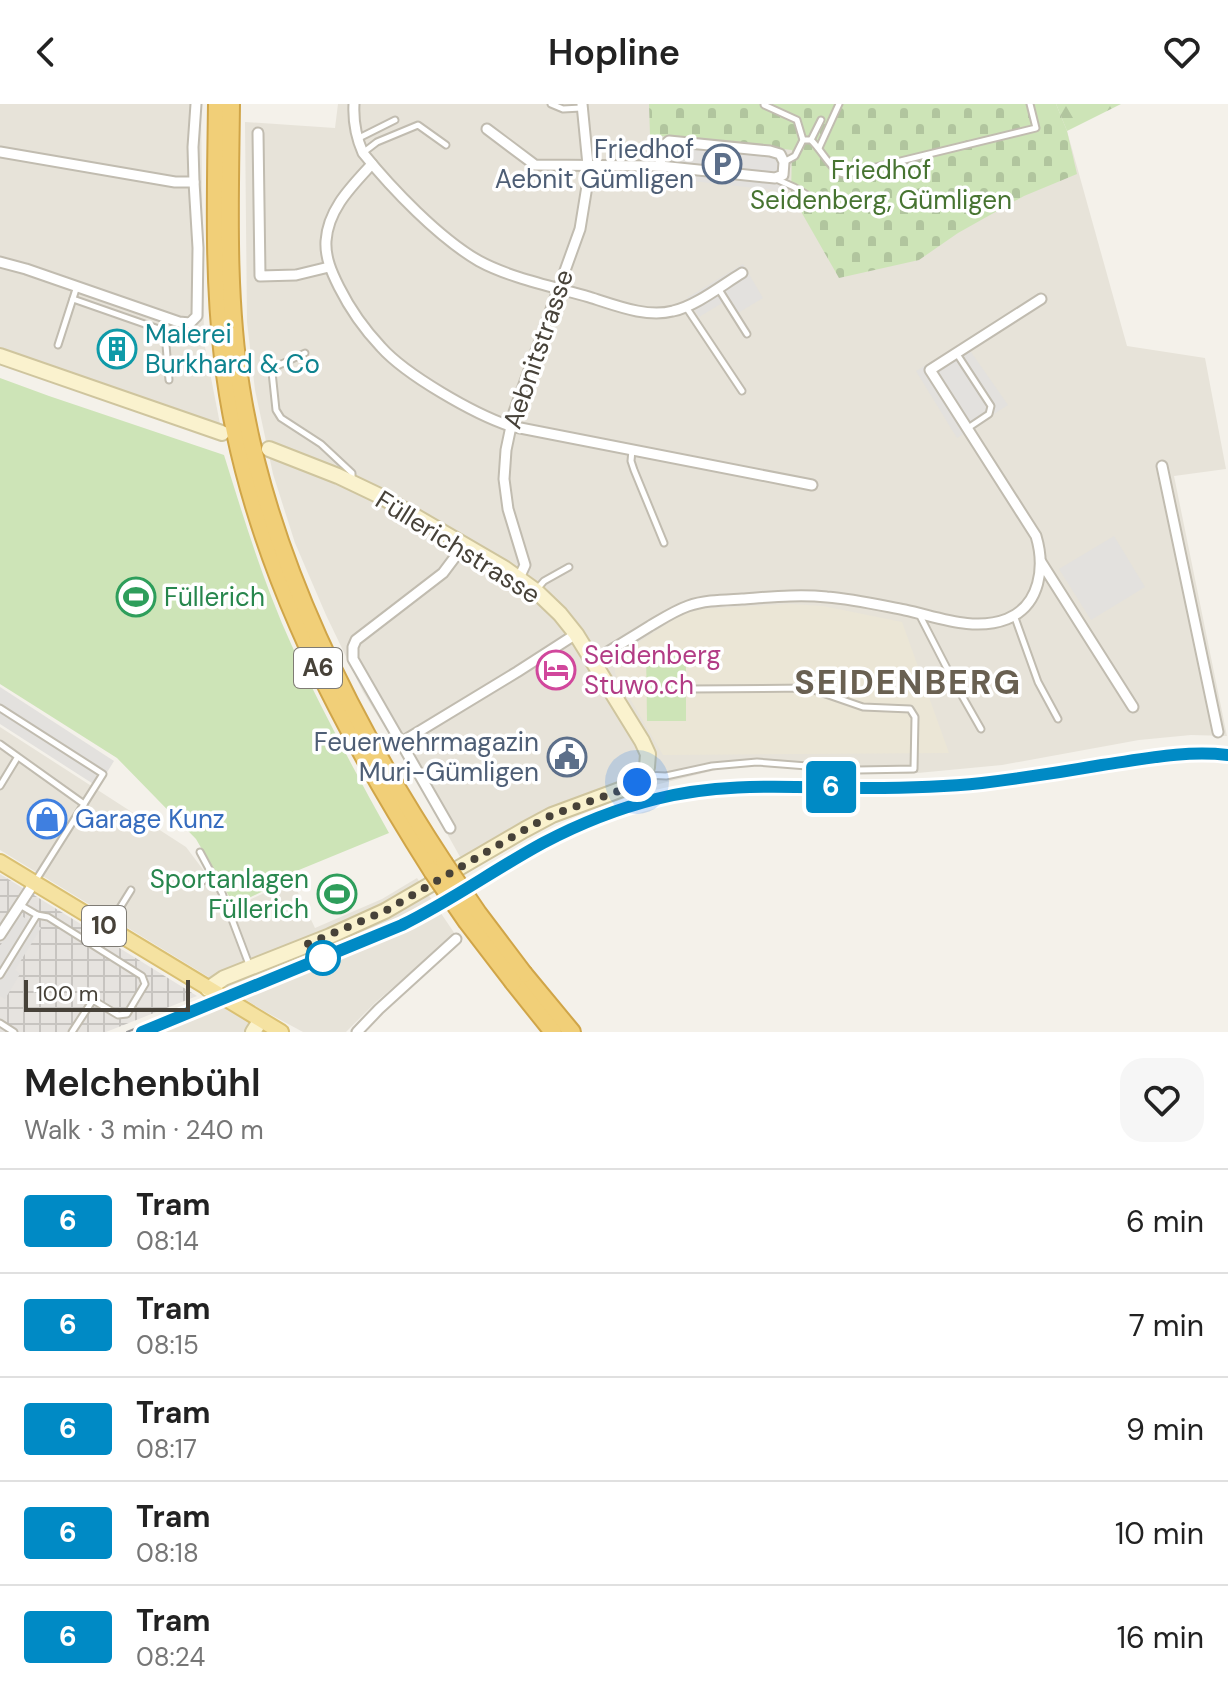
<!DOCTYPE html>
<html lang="en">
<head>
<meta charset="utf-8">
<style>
	:root { --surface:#fff; --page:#f6f6f6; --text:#222; --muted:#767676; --line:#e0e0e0 }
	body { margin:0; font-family:"DM Sans",sans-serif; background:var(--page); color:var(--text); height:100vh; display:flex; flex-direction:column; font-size:30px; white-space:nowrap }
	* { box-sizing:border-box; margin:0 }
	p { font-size:26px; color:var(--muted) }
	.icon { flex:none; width:44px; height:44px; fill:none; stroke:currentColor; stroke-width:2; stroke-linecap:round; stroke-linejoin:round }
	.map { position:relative; height:928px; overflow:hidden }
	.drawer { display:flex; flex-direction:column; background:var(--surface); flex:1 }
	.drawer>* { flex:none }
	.badge { padding:0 16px; border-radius:6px; font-size:28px; line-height:52px }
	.scale { position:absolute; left:24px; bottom:20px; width:166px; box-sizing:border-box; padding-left:8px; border:4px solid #474239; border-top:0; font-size:22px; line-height:28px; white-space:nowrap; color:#474239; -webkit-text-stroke:6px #fff; paint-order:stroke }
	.you { position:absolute; width:40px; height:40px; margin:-20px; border:6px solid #fff; border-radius:50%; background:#1a73e8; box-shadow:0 0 0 12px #1a73e833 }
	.map>.badge { position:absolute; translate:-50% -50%; box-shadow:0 0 0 4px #fff }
	.round { display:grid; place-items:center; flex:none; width:84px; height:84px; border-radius:24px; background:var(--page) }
	.headline { display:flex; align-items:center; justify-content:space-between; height:136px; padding:0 24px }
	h1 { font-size:38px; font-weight:600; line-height:60px }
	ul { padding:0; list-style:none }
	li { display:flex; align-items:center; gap:24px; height:104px; padding:0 24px; border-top:2px solid var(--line) }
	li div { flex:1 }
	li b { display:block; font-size:30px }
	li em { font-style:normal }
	li .badge { min-width:88px; font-weight:700; text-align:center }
	header { display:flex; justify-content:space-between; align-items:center; height:104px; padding:0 24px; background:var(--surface); font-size:36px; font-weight:600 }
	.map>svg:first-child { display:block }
	.residential { fill:#e7e3d9 }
	.industrial { fill:url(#industrial-grid) }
	.education { fill:#ebe6d6 }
	.forest { fill:url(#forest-firs) }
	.cemetery { fill:url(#cemetery-stones) }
	.pitch { fill:#cde4b7 }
	.parking { fill:#e3e1de }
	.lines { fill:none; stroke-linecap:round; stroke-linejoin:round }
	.lane-casing { stroke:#c1bcb0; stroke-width:9 }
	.street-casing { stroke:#c1bcb0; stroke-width:13 }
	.secondary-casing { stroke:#cfc59e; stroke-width:18 }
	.primary-casing { stroke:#dac072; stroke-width:18 }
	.highway-casing { stroke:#d0a548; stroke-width:20 }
	.lane { stroke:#fff; stroke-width:5 }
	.street { stroke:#fff; stroke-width:9 }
	.secondary { stroke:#faf2ce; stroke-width:14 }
	.primary { stroke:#f5e2a1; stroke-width:14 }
	.highway { stroke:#f1cf78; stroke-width:16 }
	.tram { stroke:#989898; stroke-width:2 }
	.highway-bridge-casing { stroke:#d0a548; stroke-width:20; stroke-linecap:butt }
	.highway-bridge { stroke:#f1cf78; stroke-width:16 }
	.line-casing { stroke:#fff; stroke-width:18 }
	.line { stroke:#008ac5; stroke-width:12 }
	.walk { stroke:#474239; stroke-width:8; stroke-dasharray:0 14.4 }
	.stop-dot { fill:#fff; stroke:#008ac5; stroke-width:4 }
	.labels { text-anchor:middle; stroke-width:7; stroke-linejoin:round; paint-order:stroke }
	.shield { fill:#fff; stroke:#7e7b74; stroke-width:2 }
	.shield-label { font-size:24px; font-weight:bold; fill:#474239 }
	.service-label { font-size:26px; fill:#4e5e75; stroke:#fff; text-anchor:end }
	.park-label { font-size:26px; fill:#477431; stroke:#fff }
	.culture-label { font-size:26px; fill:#0d838f; stroke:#fff; text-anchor:start }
	.street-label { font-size:26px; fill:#474239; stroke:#fff }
	.leisure-label { font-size:26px; fill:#27864d; stroke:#fff; text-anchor:start }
	.hotel-label { font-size:26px; fill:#b23c85; stroke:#fff; text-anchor:start }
	.shop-label { font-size:26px; fill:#366cbe; stroke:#fff; text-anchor:start }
	.district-label { font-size:34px; font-weight:bold; letter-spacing:2px; fill:#696051; stroke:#fff }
</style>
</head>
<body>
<header><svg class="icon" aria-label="back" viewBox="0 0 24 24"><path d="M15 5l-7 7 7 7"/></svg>Hopline<svg class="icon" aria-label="heart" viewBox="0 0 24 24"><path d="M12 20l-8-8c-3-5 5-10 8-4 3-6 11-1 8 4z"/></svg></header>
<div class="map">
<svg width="1228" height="928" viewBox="0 0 1228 928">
	<defs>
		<pattern id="industrial-grid" width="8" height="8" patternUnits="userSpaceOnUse" patternTransform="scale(2)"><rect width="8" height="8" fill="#e6e3df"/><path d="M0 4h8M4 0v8" fill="none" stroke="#c7c4c0"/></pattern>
		<pattern id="forest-firs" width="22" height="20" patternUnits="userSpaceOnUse" patternTransform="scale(2)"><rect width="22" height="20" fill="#cde4b7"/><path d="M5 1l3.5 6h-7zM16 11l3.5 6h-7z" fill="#b1c59e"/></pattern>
		<pattern id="cemetery-stones" width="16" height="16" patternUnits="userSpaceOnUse" patternTransform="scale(2)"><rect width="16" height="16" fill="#cde4b7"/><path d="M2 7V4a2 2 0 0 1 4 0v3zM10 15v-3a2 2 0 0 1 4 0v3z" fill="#b1c59e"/></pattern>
	</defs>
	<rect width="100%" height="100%" fill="#f4f1ea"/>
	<!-- residential -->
	<g class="residential">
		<path d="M0 0H201L204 238 221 325 0 246Z"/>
		<path d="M338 0H1056L1067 27 1127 242 1205 254 1226 365 1174 372 1227 632 1191 631 1139 636 1002 661 907 670 826 667 761 662 728 663 651 682 602 700 539 726 468 767 413 669 363 588 326 511 295 439 273 370 255 286 247 218 245 18 335 24Z"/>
		<path d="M0 623 186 743 232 804 292 776 315 824 382 795 417 774 455 830 376 898 346 928H303L264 907 0 746Z"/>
		<path d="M220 900 271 928H152Z"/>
	</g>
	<!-- industrial -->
	<path class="industrial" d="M0 770 197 892 106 928H0Z"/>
	<!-- education -->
	<path class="education" d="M791 500 823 502 902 518 949 649 663 651 615 569V560L619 551 682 510 701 505Z"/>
	<!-- forest -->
	<path class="forest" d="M1056 0H1121L1067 27Z"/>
	<!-- cemetery -->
	<path class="cemetery" d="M649 0H1056L1067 27 1077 70 1024 92 958 129 919 156 839 174 791 90 792 46 650 31Z"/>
	<!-- pitch -->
	<g class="pitch">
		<path d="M0 274 49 292 224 351C244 415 264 481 292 542 322 606 355 668 389 729L294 768 284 777 234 801 196 735 117 654 0 580Z"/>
		<path d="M646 545H686V617H647Z"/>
	</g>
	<!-- parking -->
	<g class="parking">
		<path d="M660 33 787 46 783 87 656 73Z"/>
		<path d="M743 160 763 194 738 209 729 195 699 213 687 194Z"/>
		<path d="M964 238 1008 301 957 334 916 267Z"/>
		<path d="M1114 432 1145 483 1091 516 1059 465Z"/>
		<path d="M0 583 114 657 98 683 0 620Z"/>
		<path d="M20 811 41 824 15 866 20 870 5 895 0 892V842Z"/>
	</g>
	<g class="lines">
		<!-- lane casing -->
		<g class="lane-casing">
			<g id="lane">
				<path d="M551 0 563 5 581 4"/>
				<path d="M764 0V1L797 16 803 36"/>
				<path d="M357 35 395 16"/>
				<path d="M811 36 821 16"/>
				<path d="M819 44 839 0"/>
				<path d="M364 48 377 38 418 21 446 41"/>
				<path d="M784 58 795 52 803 36H811C819 43 832 66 840 69 842 70 845 70 847 70L1036 24 1030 0"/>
				<path d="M776 75 794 83 814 95"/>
				<path d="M718 184 747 230"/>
				<path d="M73 195 156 224 166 241 169 276"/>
				<path d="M686 203 742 287"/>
				<path d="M58 241 77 182"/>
				<path d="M305 249 273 264 272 268 276 306 281 314 321 340 352 369V378"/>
				<path d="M957 250 991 302 989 310 968 324"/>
				<path d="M632 346 631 357 634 366 664 439"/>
				<path d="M537 485 544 477 569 463"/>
				<path d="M919 510 953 576 981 625"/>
				<path d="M1014 511 1038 578 1058 615"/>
				<path d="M0 604 103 670 36 776"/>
				<path d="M0 640 84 700"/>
				<path d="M645 671 666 672 712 662 757 658 858 666 914 665 915 613 910 605 863 603 808 584 691 585"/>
				<path d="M0 682 17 654"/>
				<path d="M200 748 222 789 250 863"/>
				<path d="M203 777 210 768"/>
				<path d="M37 811 48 813 142 872 145 880 127 910 118 911 93 896 72 928"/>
				<path d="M108 823 131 786"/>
				<path d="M0 871 37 811 20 801"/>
				<path d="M0 919 14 928"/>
			</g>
		</g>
		<!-- street casing -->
		<g class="street-casing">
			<g id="street">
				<path d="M354 0C353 18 356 33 363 49 392 85 439 134 479 157 510 174 555 183 589 193 615 201 646 214 673 207 696 202 722 181 742 169"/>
				<path d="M487 25 535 61 660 62 775 74 783 71 784 58 780 50 770 47 669 37 662 43 660 62"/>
				<path d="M258 29 260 172 296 171 329 163"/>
				<path d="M0 48 175 78H194L198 144 197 212 190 219 179 218 26 165 0 158"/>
				<path d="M372 60C352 82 328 105 326 137 325 154 332 169 339 183 350 205 364 225 381 243 406 271 474 310 510 322L812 381"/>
				<path d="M194 78 193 43 196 0"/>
				<path d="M1162 362 1218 628"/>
				<path d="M1041 458 1133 603"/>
				<path d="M519 474 525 461 508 405 504 375 506 346 514 308 580 125 587 82 588 61 582 0"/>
				<path d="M593 557C612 545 631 534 650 522 662 515 674 507 688 502 705 496 724 496 742 495 770 493 799 490 827 493 853 495 879 501 905 506 938 513 974 528 1007 515 1041 501 1045 462 1036 432L930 266 1041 195"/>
				<path d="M400 639 517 568 576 530"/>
				<path d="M450 724 353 555V543L356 536 443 469 464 441"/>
				<path d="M0 831 34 779"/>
				<path d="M357 928 379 905 456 835"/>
			</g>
		</g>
		<!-- secondary casing -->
		<g class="secondary-casing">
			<g id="secondary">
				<path d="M0 252 222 329"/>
				<path d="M208 885 224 874 330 832 385 807 524 726 552 711 633 681 644 671 647 663 648 650 642 637 576 530 560 510 536 487 504 464 382 393 338 372 269 345"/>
				<path d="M253 928 260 917"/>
			</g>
		</g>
		<!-- primary casing -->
		<g class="primary-casing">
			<path id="primary" d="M0 758 281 928"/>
		</g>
		<!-- highway casing -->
		<g class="highway-casing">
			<g id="highway">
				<path d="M217 0C216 85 213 170 223 254 244 440 333 611 432 767"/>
				<path d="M231 0C230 94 226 190 241 284 268 454 350 616 444 759"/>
				<path d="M524 870 572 928"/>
				<path d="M513 878 553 928"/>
			</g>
		</g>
		<!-- lane -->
		<use href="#lane" class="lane"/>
		<!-- street -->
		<use href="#street" class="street"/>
		<!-- secondary -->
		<use href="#secondary" class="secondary"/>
		<!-- primary -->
		<use href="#primary" class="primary"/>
		<!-- highway -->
		<use href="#highway" class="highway"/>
		<!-- tram -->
		<path class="tram" d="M127 928 391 820 436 797 515 749 562 723 610 703 654 690 689 682 734 677 866 678 933 677 1005 670 1162 646 1200 643 1228 645"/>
		<!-- highway-bridge casing -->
		<g class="highway-bridge-casing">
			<g id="highway-bridge">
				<path d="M444 759 478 809 524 870"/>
				<path d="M432 767 467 818 513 878"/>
			</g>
		</g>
		<!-- highway-bridge -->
		<use href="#highway-bridge" class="highway-bridge"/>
	</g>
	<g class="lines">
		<!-- line casing -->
		<g class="line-casing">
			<path id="line" d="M142 928 402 821C451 797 495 765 543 739 579 720 616 705 656 695 726 677 795 684 867 684 905 684 944 683 982 679 1022 674 1062 668 1102 661 1144 655 1185 646 1228 651"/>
		</g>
		<!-- line -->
		<use href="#line" class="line"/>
		<!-- walk -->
		<path class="walk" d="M323 854 303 842 385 807 524 726 552 711 627 684 637 678"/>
	</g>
	<!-- icons -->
	<defs>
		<g id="parking-ring" transform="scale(2)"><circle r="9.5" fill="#fff" stroke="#5c6f8a" stroke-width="1.5"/><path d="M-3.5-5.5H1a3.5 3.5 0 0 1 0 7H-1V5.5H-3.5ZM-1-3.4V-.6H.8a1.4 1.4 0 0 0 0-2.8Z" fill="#5c6f8a"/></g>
		<g id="building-ring" transform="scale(2)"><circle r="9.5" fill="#fff" stroke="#0f9aa8" stroke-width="1.5"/><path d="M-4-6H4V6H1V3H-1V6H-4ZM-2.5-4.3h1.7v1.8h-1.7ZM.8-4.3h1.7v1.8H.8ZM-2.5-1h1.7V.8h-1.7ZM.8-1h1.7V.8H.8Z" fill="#0f9aa8"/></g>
		<g id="stadium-ring" transform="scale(2)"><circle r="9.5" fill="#fff" stroke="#2e9e5b" stroke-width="1.5"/><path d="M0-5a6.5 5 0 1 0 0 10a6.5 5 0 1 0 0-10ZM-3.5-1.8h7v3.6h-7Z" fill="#2e9e5b"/></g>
		<g id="hotel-ring" transform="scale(2)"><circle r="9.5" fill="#fff" stroke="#d1479c" stroke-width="1.5"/><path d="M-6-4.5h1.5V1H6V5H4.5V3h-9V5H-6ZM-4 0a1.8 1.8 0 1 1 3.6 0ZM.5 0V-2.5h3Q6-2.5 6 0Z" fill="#d1479c"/></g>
		<g id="civic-ring" transform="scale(2)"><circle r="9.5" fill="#fff" stroke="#5c6f8a" stroke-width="1.5"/><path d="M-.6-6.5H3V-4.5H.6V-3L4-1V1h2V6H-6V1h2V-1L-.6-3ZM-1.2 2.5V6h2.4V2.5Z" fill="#5c6f8a"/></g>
		<g id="shop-ring" transform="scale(2)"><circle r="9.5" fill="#fff" stroke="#3f7fe0" stroke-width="1.5"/><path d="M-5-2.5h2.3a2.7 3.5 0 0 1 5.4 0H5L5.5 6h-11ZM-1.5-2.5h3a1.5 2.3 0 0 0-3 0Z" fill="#3f7fe0"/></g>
	</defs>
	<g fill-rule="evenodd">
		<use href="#parking-ring" x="722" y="60"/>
		<use href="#building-ring" x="117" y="245"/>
		<use href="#stadium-ring" x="136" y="493"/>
		<use href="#hotel-ring" x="556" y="566"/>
		<use href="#civic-ring" x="567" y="653"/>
		<use href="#shop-ring" x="47" y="715"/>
		<use href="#stadium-ring" x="337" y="790"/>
	</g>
	<!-- markers -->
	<circle class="stop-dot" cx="323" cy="854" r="16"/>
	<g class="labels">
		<!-- shield labels -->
		<g class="shield">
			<rect x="294" y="544" width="48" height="40" rx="6"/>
			<rect x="82" y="802" width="44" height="40" rx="6"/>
		</g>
		<g class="shield-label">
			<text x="318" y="572">A6</text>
			<text x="104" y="830">10</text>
		</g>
		<!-- service labels -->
		<g class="service-label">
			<text x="694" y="54">Friedhof<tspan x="694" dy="30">Aebnit Gümligen</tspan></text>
			<text x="539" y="647">Feuerwehrmagazin<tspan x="539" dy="30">Muri-Gümligen</tspan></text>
		</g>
		<!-- park labels -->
		<g class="park-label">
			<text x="881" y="75">Friedhof<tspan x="881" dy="30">Seidenberg, Gümligen</tspan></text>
		</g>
		<!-- culture labels -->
		<g class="culture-label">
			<text x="145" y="239">Malerei<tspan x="145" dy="30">Burkhard &amp; Co</tspan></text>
		</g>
		<!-- street labels -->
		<g class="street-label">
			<text transform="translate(538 245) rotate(-71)" y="9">Aebnitstrasse</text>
			<text transform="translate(458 443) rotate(32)" y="9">Füllerichstrasse</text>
		</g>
		<!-- leisure labels -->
		<g class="leisure-label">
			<text x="164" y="502">Füllerich</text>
			<text x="309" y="784" text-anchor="end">Sportanlagen<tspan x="309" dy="30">Füllerich</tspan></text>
		</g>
		<!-- hotel labels -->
		<g class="hotel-label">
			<text x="584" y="560">Seidenberg<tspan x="584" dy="30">Stuwo.ch</tspan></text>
		</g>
		<!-- shop labels -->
		<g class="shop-label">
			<text x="75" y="724">Garage Kunz</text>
		</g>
		<!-- district labels -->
		<g class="district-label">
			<text x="908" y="590">SEIDENBERG</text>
		</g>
	</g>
</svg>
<div class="scale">100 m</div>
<div class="you" style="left:637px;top:678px"></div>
<b class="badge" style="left:831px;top:683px;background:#008ac5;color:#fff">6</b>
</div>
<section class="drawer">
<div class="headline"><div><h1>Melchenbühl</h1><p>Walk · 3 min · 240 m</p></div><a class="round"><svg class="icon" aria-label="heart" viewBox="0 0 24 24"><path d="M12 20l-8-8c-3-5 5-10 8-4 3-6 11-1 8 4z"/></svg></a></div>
<ul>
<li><span class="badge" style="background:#008ac5;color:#fff">6</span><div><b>Tram</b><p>08:14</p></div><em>6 min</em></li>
<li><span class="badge" style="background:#008ac5;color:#fff">6</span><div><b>Tram</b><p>08:15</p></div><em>7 min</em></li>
<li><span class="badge" style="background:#008ac5;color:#fff">6</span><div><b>Tram</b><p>08:17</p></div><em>9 min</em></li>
<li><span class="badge" style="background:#008ac5;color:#fff">6</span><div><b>Tram</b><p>08:18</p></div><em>10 min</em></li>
<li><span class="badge" style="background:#008ac5;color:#fff">6</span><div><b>Tram</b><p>08:24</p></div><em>16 min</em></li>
</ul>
</section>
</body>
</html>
